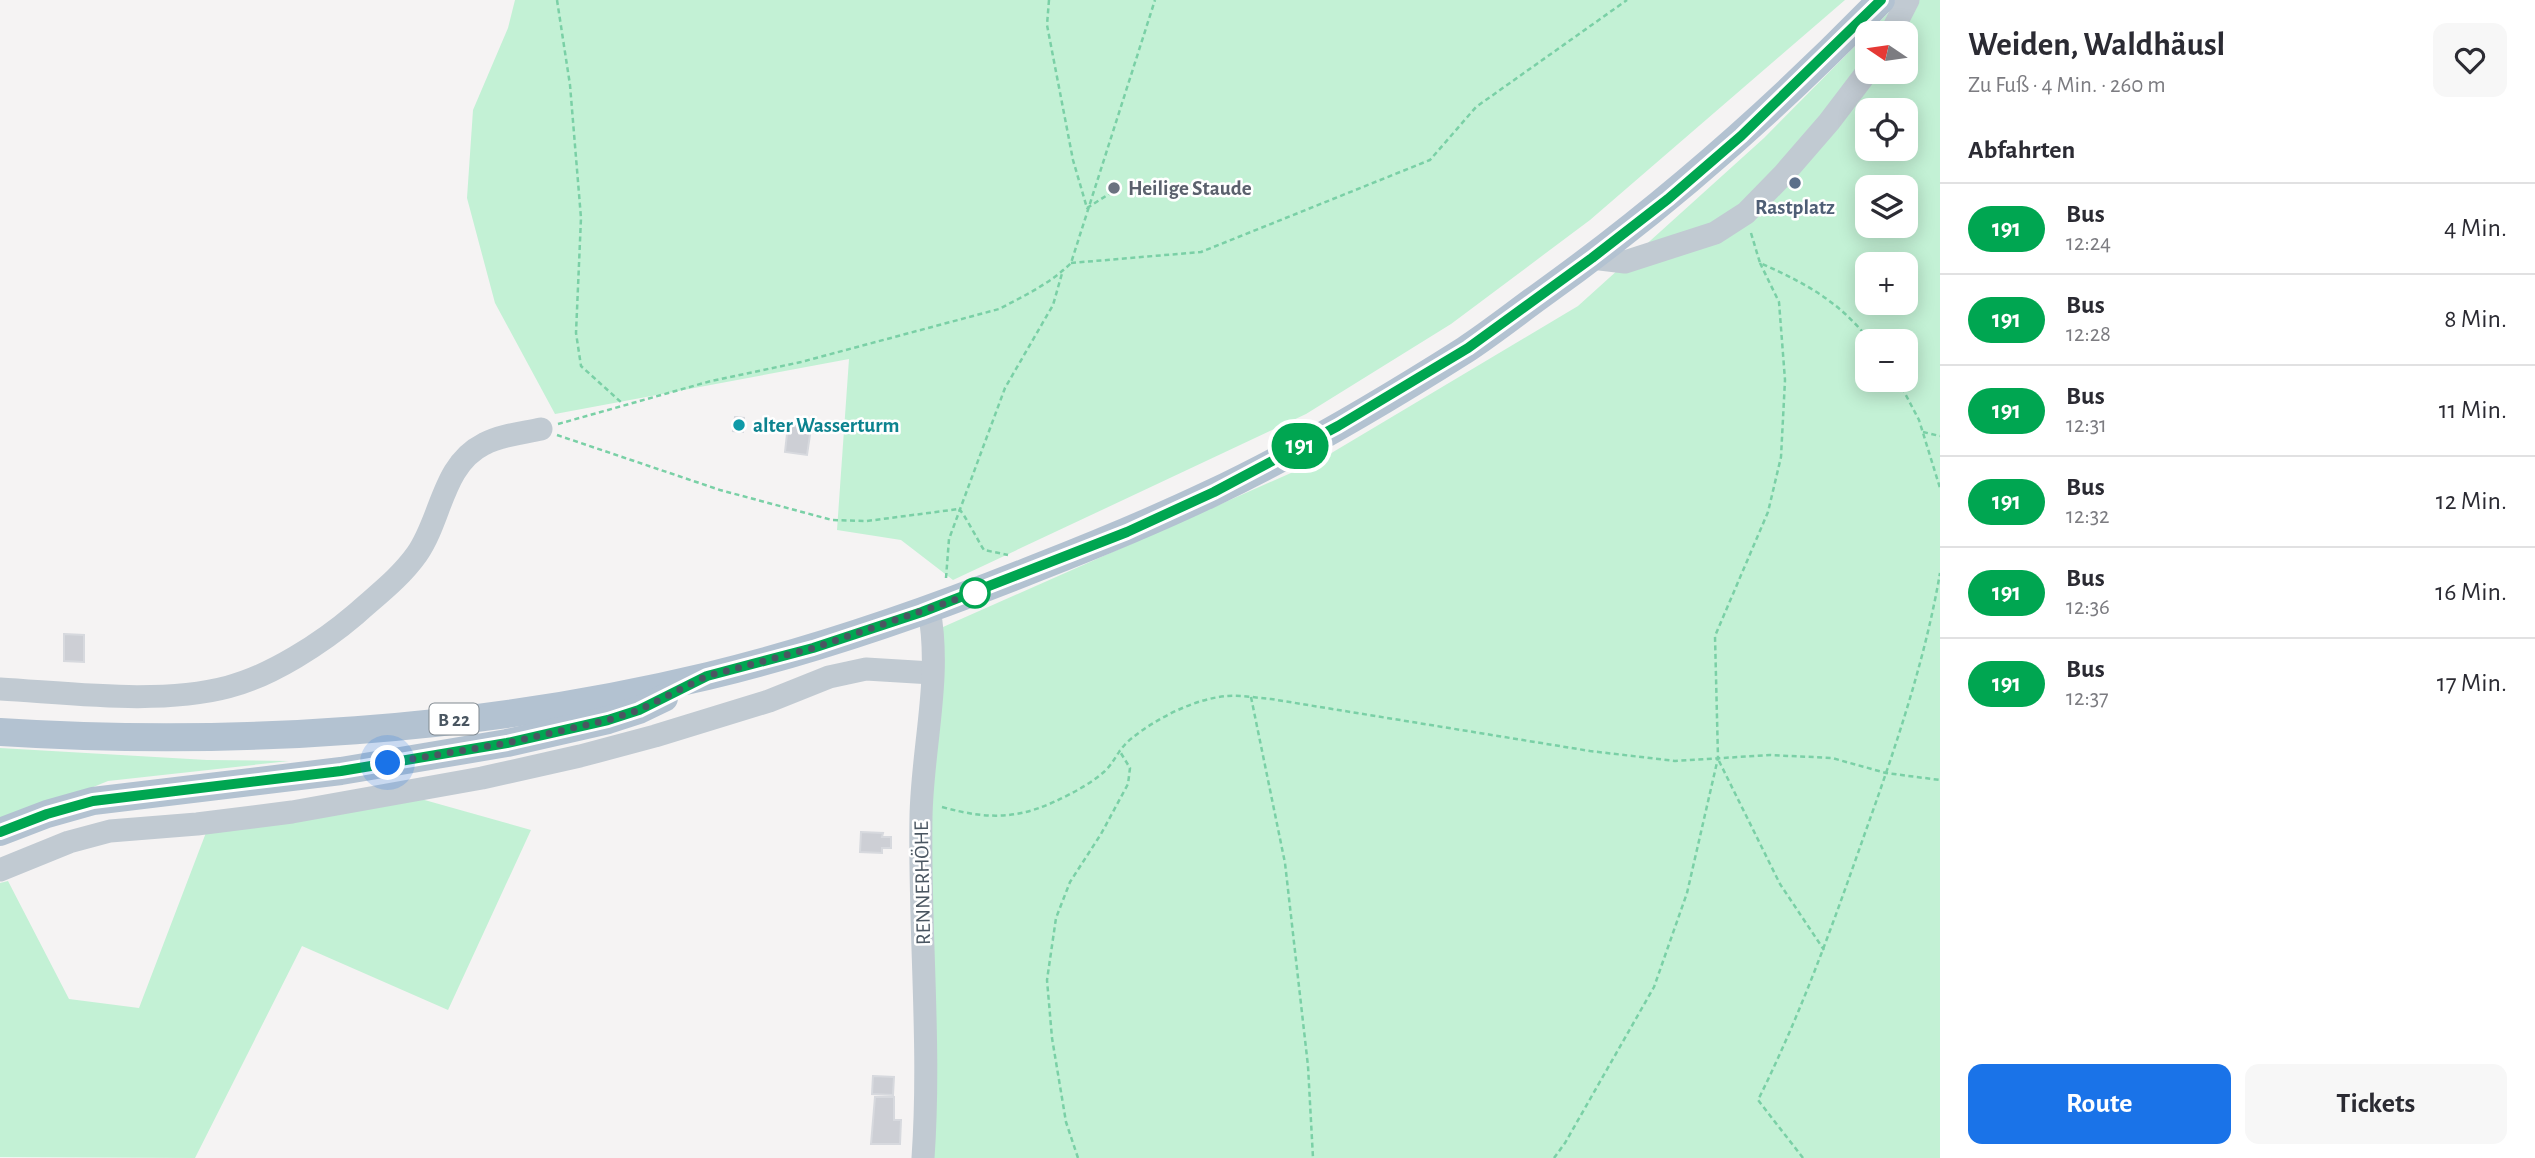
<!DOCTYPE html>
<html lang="de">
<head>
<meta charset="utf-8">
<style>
	:root { --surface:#fff; --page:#f7f7f7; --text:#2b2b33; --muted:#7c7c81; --line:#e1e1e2; --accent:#1a73e8 }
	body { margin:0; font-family:"Alegreya Sans",sans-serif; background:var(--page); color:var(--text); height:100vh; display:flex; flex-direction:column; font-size:26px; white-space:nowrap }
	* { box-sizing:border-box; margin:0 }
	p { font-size:23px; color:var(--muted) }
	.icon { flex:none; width:38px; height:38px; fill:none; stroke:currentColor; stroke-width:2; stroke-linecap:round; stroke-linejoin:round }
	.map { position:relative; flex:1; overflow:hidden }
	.sheet { display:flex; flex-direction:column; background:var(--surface); width:595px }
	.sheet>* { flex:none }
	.badge { padding:0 14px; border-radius:23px; font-size:24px; line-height:46px }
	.needle { width:46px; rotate:283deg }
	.tools { position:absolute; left:1855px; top:21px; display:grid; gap:14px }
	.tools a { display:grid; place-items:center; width:63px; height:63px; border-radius:14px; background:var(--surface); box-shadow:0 4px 18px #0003; font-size:35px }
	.you { position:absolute; width:35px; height:35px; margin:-18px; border:5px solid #fff; border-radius:50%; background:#1a73e8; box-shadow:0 0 0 10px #1a73e833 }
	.map>.badge { position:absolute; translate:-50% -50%; box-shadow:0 0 0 4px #fff }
	h2 { padding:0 28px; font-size:26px; line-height:63px }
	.round { display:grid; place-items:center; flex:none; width:74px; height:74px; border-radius:14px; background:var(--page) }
	.summary { display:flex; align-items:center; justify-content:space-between; height:119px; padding:0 28px }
	h1 { font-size:33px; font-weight:600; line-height:52px }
	.primary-button { display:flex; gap:14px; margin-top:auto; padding:14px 28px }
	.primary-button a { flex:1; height:80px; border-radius:14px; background:var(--accent); color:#fff; font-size:28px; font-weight:600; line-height:80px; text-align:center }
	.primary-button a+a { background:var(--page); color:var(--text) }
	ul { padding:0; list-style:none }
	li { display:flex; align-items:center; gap:21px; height:91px; padding:0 28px; border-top:2px solid var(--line) }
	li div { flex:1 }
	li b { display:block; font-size:26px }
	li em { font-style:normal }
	li .badge { min-width:77px; font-weight:700; text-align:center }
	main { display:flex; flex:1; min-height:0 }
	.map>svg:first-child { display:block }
	.green { fill:#c3f1d5; fill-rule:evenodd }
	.building { fill:#cdcfd5; stroke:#d7d9de; stroke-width:2 }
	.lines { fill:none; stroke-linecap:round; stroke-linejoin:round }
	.path { stroke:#7ad0a6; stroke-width:2.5; stroke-dasharray:5 3.5; stroke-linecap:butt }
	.minor { stroke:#c1cad2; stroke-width:23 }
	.major { stroke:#b3c2d1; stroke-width:28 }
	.line-casing { stroke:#fff; stroke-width:16 }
	.line { stroke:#00a651; stroke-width:10 }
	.walk { stroke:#4a5661; stroke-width:7; stroke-dasharray:0 12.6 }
	.service-dot { fill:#5c6f8a; stroke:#fff; stroke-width:2.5 }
	.worship-dot { fill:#6b7280; stroke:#fff; stroke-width:2.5 }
	.culture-dot { fill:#0f9aa8; stroke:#fff; stroke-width:2.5 }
	.stop-dot { fill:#fff; stroke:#00a651; stroke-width:3.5 }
	.labels { text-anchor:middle; stroke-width:5; stroke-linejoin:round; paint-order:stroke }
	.shield { fill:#fff; stroke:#808990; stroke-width:2 }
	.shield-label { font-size:19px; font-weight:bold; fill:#4a5661 }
	.worship-label { font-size:21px; font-weight:bold; fill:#5b616d; stroke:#fff; text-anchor:start }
	.service-label { font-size:21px; font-weight:bold; fill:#4e5e75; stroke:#fff }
	.culture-label { font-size:21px; font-weight:bold; fill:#0d838f; stroke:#fff; text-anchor:start }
	.street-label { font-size:21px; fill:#4a5661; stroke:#fff }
</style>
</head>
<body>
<main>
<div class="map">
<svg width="1940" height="1158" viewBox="0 0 1940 1158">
	<rect width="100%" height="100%" fill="#f5f3f3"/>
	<!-- green -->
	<g class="green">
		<path d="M515 0H1845L1590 220 1451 324 1306 414 953 580 901 540 837 530 849 359 555 414 495 303 467 198 473 110 508 28Z"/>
		<path d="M1901 0H1940V1158H933L927 833 943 627 1318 461 1578 306 1764 138 1867 34V72H1906V33H1868ZM1867 110H1906V149H1867ZM1867 187H1906V226H1867ZM1867 264H1906V303H1867ZM1867 341H1906V380H1867Z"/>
		<path d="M0 748 207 760 289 761 108 781 0 825Z"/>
		<path d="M421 799 531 830 448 1010 302 946 195 1158 0 1157V883L8 881 69 999 139 1008 207 830Z"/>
	</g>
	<!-- building -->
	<g class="building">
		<path d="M735 417 744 418 743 432 733 431Z"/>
		<path d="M788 425 811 428 807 455 785 452Z"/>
		<path d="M64 634 84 635V662L64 661Z"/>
		<path d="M861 832 883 833 882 837H891V848H882V853L860 852Z"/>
		<path d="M873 1076 894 1077 893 1095 872 1094Z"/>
		<path d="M875 1097H894V1120H901L900 1144H871Z"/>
	</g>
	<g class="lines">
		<!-- path -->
		<g class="path">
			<path d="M557 0 570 85 581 218 576 333 581 366 623 404"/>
			<path d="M1049 0 1047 25 1073 160 1087 208 1109 194"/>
			<path d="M1751 233 1760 263C1805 283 1839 301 1870 341"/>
			<path d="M1071 263 1201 252 1430 160 1476 107 1627 0"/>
			<path d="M1898 380 1919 420 1940 488"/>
			<path d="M558 424 711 381 801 362 999 309C1024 296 1051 283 1071 263L1155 0"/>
			<path d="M1923 432 1940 436"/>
			<path d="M557 435 720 490 832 520 867 521 959 509"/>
			<path d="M959 509C964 513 978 541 984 550L1008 555"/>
			<path d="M946 578 949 539 1005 388 1053 305 1063 270"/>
			<path d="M1251 697 1285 863 1308 1066 1313 1158"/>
			<path d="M1719 761 1780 884 1824 950"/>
			<path d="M942 807C993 821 1023 819 1070 794 1082 788 1095 780 1105 771 1116 760 1118 749 1132 738 1157 718 1196 698 1228 696 1242 695 1257 698 1271 699L1590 751 1675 761 1770 755 1832 758 1886 773 1940 780"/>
			<path d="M1078 1158 1066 1122 1052 1038 1047 980 1056 918 1070 882 1101 834 1128 784 1130 768 1119 750"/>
			<path d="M1554 1158 1565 1143 1654 987 1687 893 1718 758 1715 636 1768 512 1781 457 1785 380 1779 302 1760 263"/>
			<path d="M1803 1158 1758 1100C1801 1014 1833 924 1865 833 1895 749 1925 661 1940 573"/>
		</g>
		<!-- minor -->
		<g class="minor">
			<path d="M1891 33 1908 0"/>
			<path d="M1592 258 1625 262 1715 233 1746 213 1784 174 1829 122 1867 72"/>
			<path d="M0 689C70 693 160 705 228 687 271 676 322 643 356 614 377 595 400 578 417 554 442 518 442 465 484 444 501 435 523 433 541 429"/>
			<path d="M0 870 69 842 110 831 197 824 292 812 482 778 580 756 655 736 769 701 829 677 866 669 932 673"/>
			<path d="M923 1158C931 1045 919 930 921 817 922 749 942 677 929 610"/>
		</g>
		<!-- major -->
		<g class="major">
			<path d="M0 732C234 747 479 731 708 676 820 649 929 611 1036 568 1095 545 1153 521 1210 494 1297 453 1383 402 1465 350 1491 333 1516 313 1541 295 1664 207 1776 108 1881 0"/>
			<path d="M0 832 47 814 93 801 341 771 507 743 608 720 639 710 664 698"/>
		</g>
	</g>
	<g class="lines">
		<!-- line casing -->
		<g class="line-casing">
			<path id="line" d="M0 832 47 814 93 801 341 771 507 743 608 720 639 710 707 676 813 648 922 612 1127 532 1214 492 1338 426 1468 348 1592 258 1668 199 1741 136 1881 0"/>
		</g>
		<!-- line -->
		<use href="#line" class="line"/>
		<!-- walk -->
		<path class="walk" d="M388 763 507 743 608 720 639 710 707 676 813 648 975 593"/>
	</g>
	<!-- markers -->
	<circle class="service-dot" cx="1795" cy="183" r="7"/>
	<circle class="worship-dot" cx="1114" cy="188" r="7"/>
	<circle class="culture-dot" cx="739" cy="425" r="7"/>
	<circle class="stop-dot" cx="975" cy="593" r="14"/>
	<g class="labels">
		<!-- shield labels -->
		<rect class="shield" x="429.5" y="703.5" width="49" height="31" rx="5"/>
		<g class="shield-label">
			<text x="454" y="726">B 22</text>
		</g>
		<!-- worship labels -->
		<g class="worship-label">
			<text x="1128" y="195">Heilige Staude</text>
		</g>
		<!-- service labels -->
		<g class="service-label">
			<text x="1795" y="214">Rastplatz</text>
		</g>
		<!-- culture labels -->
		<g class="culture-label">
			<text x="753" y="432">alter Wasserturm</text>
		</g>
		<!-- street labels -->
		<g class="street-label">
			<text transform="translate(922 883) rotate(-91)" y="7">RENNERHÖHE</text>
		</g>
	</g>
</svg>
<div class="tools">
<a><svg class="needle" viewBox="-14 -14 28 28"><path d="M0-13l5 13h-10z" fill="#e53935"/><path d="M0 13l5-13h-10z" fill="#7c7c81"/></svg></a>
<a><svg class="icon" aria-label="locate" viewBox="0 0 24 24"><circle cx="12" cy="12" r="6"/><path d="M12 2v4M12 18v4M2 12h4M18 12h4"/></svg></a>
<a><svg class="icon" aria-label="layers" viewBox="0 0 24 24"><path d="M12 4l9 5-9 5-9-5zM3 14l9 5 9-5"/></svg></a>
<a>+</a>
<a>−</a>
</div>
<div class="you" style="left:388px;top:763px"></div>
<b class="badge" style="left:1300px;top:446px;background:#00a651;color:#fff">191</b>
</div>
<section class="sheet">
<div class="summary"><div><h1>Weiden, Waldhäusl</h1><p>Zu Fuß · 4 Min. · 260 m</p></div><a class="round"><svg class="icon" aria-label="heart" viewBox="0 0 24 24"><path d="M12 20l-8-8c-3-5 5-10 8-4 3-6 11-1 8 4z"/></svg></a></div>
<h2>Abfahrten</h2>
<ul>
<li><span class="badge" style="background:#00a651;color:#fff">191</span><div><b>Bus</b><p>12:24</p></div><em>4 Min.</em></li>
<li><span class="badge" style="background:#00a651;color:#fff">191</span><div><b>Bus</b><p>12:28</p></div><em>8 Min.</em></li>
<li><span class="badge" style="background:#00a651;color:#fff">191</span><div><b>Bus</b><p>12:31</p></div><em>11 Min.</em></li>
<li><span class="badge" style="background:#00a651;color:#fff">191</span><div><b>Bus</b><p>12:32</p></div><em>12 Min.</em></li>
<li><span class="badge" style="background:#00a651;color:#fff">191</span><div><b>Bus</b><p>12:36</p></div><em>16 Min.</em></li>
<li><span class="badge" style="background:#00a651;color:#fff">191</span><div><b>Bus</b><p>12:37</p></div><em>17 Min.</em></li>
</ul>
<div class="primary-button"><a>Route</a><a>Tickets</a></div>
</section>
</main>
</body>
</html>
